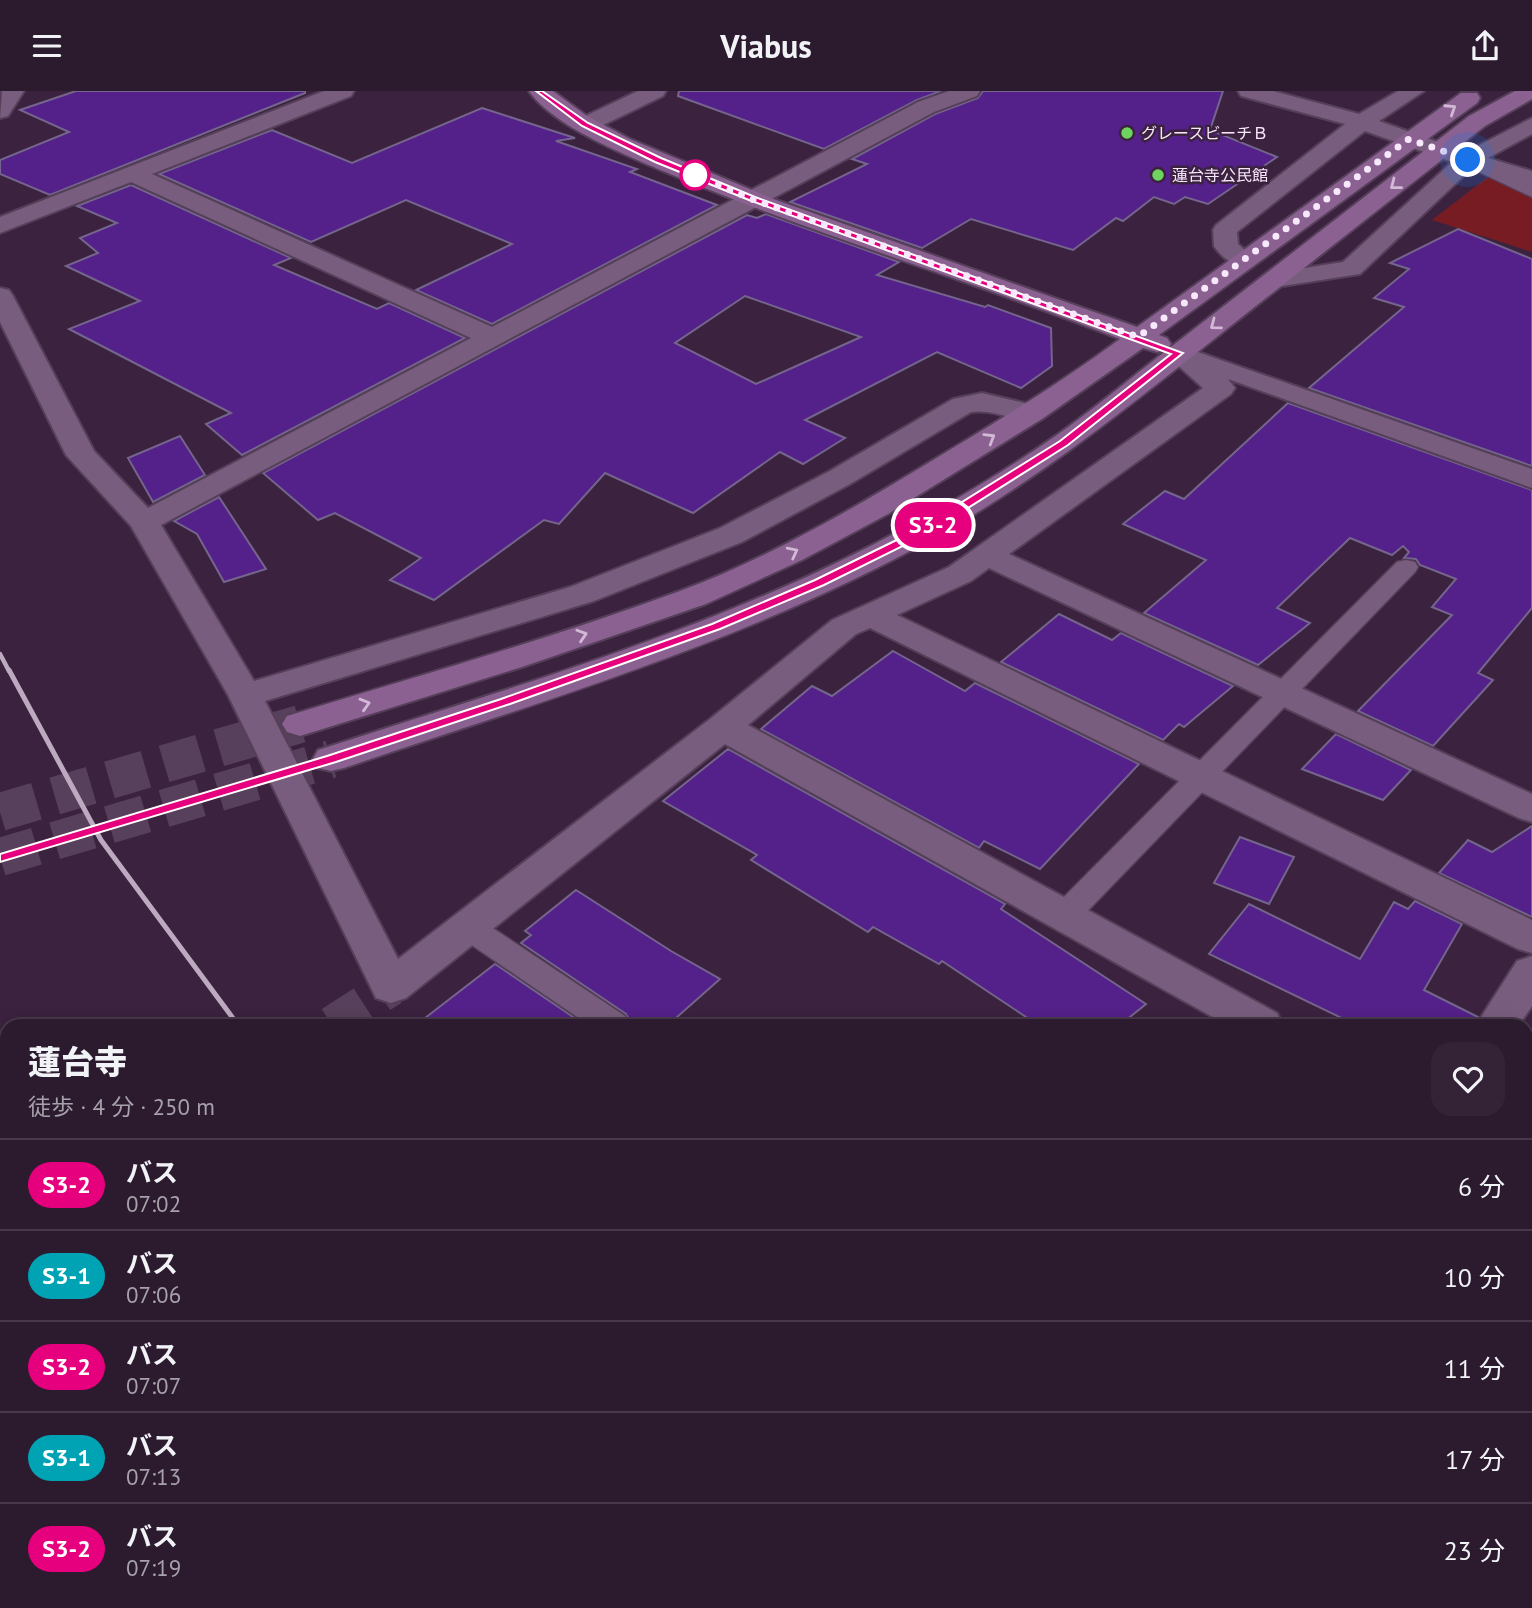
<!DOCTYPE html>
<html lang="ja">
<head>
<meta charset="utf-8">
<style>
	:root { --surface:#2c1a2f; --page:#342337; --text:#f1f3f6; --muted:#a6a1aa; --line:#48384b }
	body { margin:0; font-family:"PT Sans","Noto Sans JP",sans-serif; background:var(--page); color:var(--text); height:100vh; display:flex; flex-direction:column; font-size:26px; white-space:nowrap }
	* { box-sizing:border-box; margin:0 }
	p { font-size:23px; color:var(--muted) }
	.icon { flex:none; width:38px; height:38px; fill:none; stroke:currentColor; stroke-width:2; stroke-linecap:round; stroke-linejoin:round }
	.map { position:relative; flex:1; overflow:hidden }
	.details { position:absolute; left:0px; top:928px; width:1533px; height:590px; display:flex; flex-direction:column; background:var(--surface); border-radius:21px 21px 0 0; box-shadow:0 4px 18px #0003,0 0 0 2px var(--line) }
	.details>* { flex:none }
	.badge { padding:0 14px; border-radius:23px; font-size:24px; line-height:46px }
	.you { position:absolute; width:35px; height:35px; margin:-18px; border:5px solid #fff; border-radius:50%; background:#1a73e8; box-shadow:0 0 0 10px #1a73e833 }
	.map>.badge { position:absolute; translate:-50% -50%; box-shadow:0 0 0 4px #fff }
	.round { display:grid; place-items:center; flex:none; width:74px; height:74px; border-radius:21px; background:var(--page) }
	.headline { display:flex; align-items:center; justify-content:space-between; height:119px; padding:0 28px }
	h1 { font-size:33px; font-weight:800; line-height:52px }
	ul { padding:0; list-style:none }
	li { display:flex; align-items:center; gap:21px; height:91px; padding:0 28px; border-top:2px solid var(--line) }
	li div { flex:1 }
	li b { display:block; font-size:26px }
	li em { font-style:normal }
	li .badge { min-width:77px; font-weight:700; text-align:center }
	header { display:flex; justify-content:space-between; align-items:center; height:91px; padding:0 28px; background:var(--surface); font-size:32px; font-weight:800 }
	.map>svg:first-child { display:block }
	.green { fill:#781c24 }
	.building { fill:#54208a; stroke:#74658c; stroke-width:2; fill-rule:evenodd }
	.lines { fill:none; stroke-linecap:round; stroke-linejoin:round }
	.street-tunnel-far1 { stroke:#57405b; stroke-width:38; stroke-dasharray:38 19; stroke-linecap:butt }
	.street-tunnel { stroke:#57405b; stroke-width:49; stroke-dasharray:49 24; stroke-linecap:butt }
	.secondary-tunnel { stroke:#57405b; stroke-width:38; stroke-dasharray:38 19; stroke-linecap:butt }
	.lane-casing { stroke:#553f59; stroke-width:3 }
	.street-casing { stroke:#553f59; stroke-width:4 }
	.secondary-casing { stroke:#553f59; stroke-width:4 }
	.lane { fill:#795d7e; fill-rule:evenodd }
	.street { fill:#795d7e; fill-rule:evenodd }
	.secondary { fill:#8a6191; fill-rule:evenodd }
	.rail-far2 { stroke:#bdaac0; stroke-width:4.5 }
	.rail-far1 { stroke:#bdaac0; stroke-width:5 }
	.rail { stroke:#bdaac0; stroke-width:7 }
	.oneway { stroke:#d2b9d6 }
	.line { fill:#e6007e; stroke:#fff; stroke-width:2 }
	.walk { stroke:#f8e8fb; stroke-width:7; stroke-dasharray:0 12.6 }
	.poi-dot { fill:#6fd360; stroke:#3b223f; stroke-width:2.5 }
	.stop-dot { fill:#fff; stroke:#e6007e; stroke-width:3.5 }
	.labels { text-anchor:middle; stroke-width:5; stroke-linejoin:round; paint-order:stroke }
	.far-poi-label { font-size:16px; fill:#f8e8fb; stroke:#3b223f; text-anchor:start }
</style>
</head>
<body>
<header><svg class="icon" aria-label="menu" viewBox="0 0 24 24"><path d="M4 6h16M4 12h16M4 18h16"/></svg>Viabus<svg class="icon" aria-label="share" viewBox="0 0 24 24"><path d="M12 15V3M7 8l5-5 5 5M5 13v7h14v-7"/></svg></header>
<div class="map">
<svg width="1532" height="1517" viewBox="0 0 1532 1517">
	<rect width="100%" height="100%" fill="#3b223f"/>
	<!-- green -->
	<path class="green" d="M1493 82 1532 94V161L1432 129Z"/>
	<!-- building -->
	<g class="building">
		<path d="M76 0H305V2L50 104 0 83V69L69 41 20 19Z"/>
		<path d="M679 0H941L917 9 824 58 678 5Z"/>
		<path d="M983 0H1223L1210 39 1277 66 1208 113 1185 106 1174 113 1154 106 1123 130 1116 127 1073 159 971 128 922 157 790 111 867 73 852 68 935 23 978 7Z"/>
		<path d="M482 17 575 47 556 50 637 78 630 81 717 114 492 233 416 199 512 153 406 109 311 151 159 83 272 39 352 72Z"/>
		<path d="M131 94 291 167 274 174 377 218 389 212 465 247 242 364 206 333 231 322 69 238 140 210 66 175 98 162 80 147 117 132 77 115Z"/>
		<path d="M766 123 899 171 877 184 985 216 988 214 1051 237 1052 275 1021 297 937 261 805 329 845 347 803 373 780 361 693 422 605 382 559 433 544 429 434 509 390 489 421 467 335 422 318 429 263 382 747 124 757 127ZM745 205 861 246 756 293 675 252Z"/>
		<path d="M1458 138 1532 168V375L1309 297 1404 216 1374 207 1409 178 1390 172Z"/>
		<path d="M1288 312 1532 399V517L1478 582 1493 589 1433 655 1358 620 1452 524 1432 516 1456 488 1420 474 1416 468 1404 467 1409 461 1403 455 1392 464 1350 447 1277 517 1310 532 1258 574 1144 522 1206 469 1123 433 1165 400 1184 408Z"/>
		<path d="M180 345 205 384 153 411 128 367Z"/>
		<path d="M219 406 266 478 224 491 197 443 174 430Z"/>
		<path d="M1059 523 1112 549 1121 542 1233 595 1184 636 1179 633 1163 649 1001 571Z"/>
		<path d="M893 560 965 600 975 592 1139 673 1040 778 984 750 979 757 761 638 812 595 832 605Z"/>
		<path d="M1336 643 1411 679 1383 709 1302 678Z"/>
		<path d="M728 658 1005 813 1001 818 1146 913 1120 934H1038L942 870 939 873 873 836 868 841 751 769 757 764 663 710Z"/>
		<path d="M1532 735V826L1439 782 1468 749 1492 761Z"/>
		<path d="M1240 746 1294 766 1269 813 1214 792Z"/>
		<path d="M576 799 671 860 720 888 668 934H632L626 923 521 852 531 844 525 840Z"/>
		<path d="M1415 810 1462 833 1424 899 1478 926 1473 934H1356L1209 863 1249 813 1360 868 1394 811 1408 818Z"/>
		<path d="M495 873 585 934H416Z"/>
	</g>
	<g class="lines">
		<!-- street-tunnel-far1 -->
		<path class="street-tunnel-far1" d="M332 934 391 896"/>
		<!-- street-tunnel -->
		<path class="street-tunnel" d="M0 1156 7 1151"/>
		<!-- secondary-tunnel -->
		<g class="secondary-tunnel">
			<path d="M0 721 300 633"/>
			<path d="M0 766 331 668"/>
		</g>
		<!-- lane casing -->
		<g class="lane-casing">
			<g id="lane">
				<path d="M1468 64 1532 94V106L1462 73 1459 69Z"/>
				<path d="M1406 469 1415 471 1418 476 1415 481 1075 833 1064 836 1053 833 1049 825 1053 817 1397 471Z"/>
				<path d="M468 824 479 828 625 925 629 934H589L457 844 452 836 457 828Z"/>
			</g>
		</g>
		<!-- street casing -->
		<g class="street-casing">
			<g id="street">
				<path d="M2 0H24L8 25 0 27Z"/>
				<path d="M324 0H354L351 5 152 83 492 236 918 11 949 0H980L977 5 934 21 161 434 254 590 570 496 720 437 828 381 953 308 982 302 1042 316 1046 322 1042 328C1018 334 995 317 971 321L850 393 742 451 594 510 265 610 398 868 710 628 832 529 949 476 1203 297 1164 262 1168 256 1178 254 1532 378V397L1228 288 1235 297 1231 303 1009 463 1532 703V731L1519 727 989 477 971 490 897 524 1532 829V862L1518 858 870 537 856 543 748 634 1277 922 1283 934H1227L725 653 406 907 391 912 376 907 228 604 131 435 66 364 0 231V197L9 199 13 205 94 360 148 417 471 247 131 91 0 142V126Z"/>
				<path d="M638 0H666L663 5 593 39H577L574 34 577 29Z"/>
				<path d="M1238 0H1273L1359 23 1398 0H1424L1379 30 1466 61 1532 27V43L1488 67 1532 80V94L1472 77 1360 183 1276 196 1267 193 1263 188 1267 183 1343 171 1452 71 1365 40 1237 141 1238 153 1256 169 1252 174C1236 178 1223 168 1214 155L1213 139 1216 134 1345 33 1241 5Z"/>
				<path d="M1532 865V915L1519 934H1476L1517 870Z"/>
				<path d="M1532 989V1033L1526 1035V991Z"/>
				<path d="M1187 1510H1292L1295 1517H1184Z"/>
			</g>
		</g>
		<!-- secondary casing -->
		<g class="secondary-casing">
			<path id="secondary" d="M529 0H553L587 25 630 48 776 109 1137 236 1461 2H1477L1480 7 1477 12 1159 244 1167 247 1171 253 1167 259 1469 25 1515 0H1532V8L1485 35C1394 106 1304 177 1213 249 1123 320 1033 392 932 448 748 550 542 610 344 677L331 680 318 677 313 668 318 659C518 594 725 536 910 434 958 408 1009 377 1054 346 1093 319 1129 288 1167 259L1157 261 1143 257 1042 328 888 423 802 469 706 513 522 576 313 641 300 645 287 641 282 633 287 625C419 585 552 547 680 500 766 468 847 421 925 374 991 334 1058 294 1120 248 975 191 825 147 680 87 638 69 555 38 529 0Z"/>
		</g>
		<!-- lane -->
		<use href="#lane" class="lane"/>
		<!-- street -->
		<use href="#street" class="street"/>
		<!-- secondary -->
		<use href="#secondary" class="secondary"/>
		<!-- rail-far2 -->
		<path class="rail-far2" d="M0 563 9 580"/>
		<!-- rail-far1 -->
		<path class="rail-far1" d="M9 579 101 749 238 934"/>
		<!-- rail -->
		<g class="rail">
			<path d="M0 1153 7 1163"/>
			<path d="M0 1405 7 1417"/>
			<path d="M0 1508 5 1517"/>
			<path d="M62 1510 66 1517"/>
			<path d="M249 1510 254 1517"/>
			<path d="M730 1510 736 1517"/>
		</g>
	</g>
	<!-- one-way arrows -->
	<defs><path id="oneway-chevron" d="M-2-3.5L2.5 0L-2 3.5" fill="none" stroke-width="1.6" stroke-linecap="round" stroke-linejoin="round" transform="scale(1.75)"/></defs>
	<g class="oneway">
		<use href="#oneway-chevron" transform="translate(1451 18) rotate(-33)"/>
		<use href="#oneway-chevron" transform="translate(1395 94) rotate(142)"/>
		<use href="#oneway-chevron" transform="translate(1215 234) rotate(143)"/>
		<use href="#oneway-chevron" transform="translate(990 347) rotate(-31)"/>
		<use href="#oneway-chevron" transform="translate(793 461) rotate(-27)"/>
		<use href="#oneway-chevron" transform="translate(582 544) rotate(-18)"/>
		<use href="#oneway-chevron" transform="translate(365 613) rotate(-17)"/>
	</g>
	<!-- line -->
	<path class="line" d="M536 0H542L588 32 661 67 755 106 1183 262 1068 354 925 444 824 494 720 538 510 613 336 671 0 771V763L327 665 501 608 712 533 815 489 917 439 1060 350 1171 263 749 109 655 71 582 35Z"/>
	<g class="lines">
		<!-- walk -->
		<path class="walk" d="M695 84 752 108 1138 246 1409 48 1468 69"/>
	</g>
	<!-- markers -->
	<g class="poi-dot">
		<circle cx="1127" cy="42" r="7"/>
		<circle cx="1158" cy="84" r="7"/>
	</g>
	<circle class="stop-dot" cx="695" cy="84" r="14"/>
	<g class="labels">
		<!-- far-poi labels -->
		<g class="far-poi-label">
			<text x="1141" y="48">グレースビーチＢ</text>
			<text x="1172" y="90">蓮台寺公民館</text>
		</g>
	</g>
</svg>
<div class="you" style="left:1468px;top:69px"></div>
<b class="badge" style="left:933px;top:434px;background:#e6007e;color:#fff">S3-2</b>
<section class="details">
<div class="headline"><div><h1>蓮台寺</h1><p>徒歩 · 4 分 · 250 m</p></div><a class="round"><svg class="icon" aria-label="heart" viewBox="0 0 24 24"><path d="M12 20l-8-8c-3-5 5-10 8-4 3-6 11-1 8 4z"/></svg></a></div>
<ul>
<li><span class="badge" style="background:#e6007e;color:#fff">S3-2</span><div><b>バス</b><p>07:02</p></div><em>6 分</em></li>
<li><span class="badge" style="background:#00a3b4;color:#fff">S3-1</span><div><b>バス</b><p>07:06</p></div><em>10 分</em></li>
<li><span class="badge" style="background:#e6007e;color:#fff">S3-2</span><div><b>バス</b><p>07:07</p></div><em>11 分</em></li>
<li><span class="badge" style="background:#00a3b4;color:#fff">S3-1</span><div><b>バス</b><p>07:13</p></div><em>17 分</em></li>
<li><span class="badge" style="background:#e6007e;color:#fff">S3-2</span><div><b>バス</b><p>07:19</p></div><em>23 分</em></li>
</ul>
</section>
</div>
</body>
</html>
